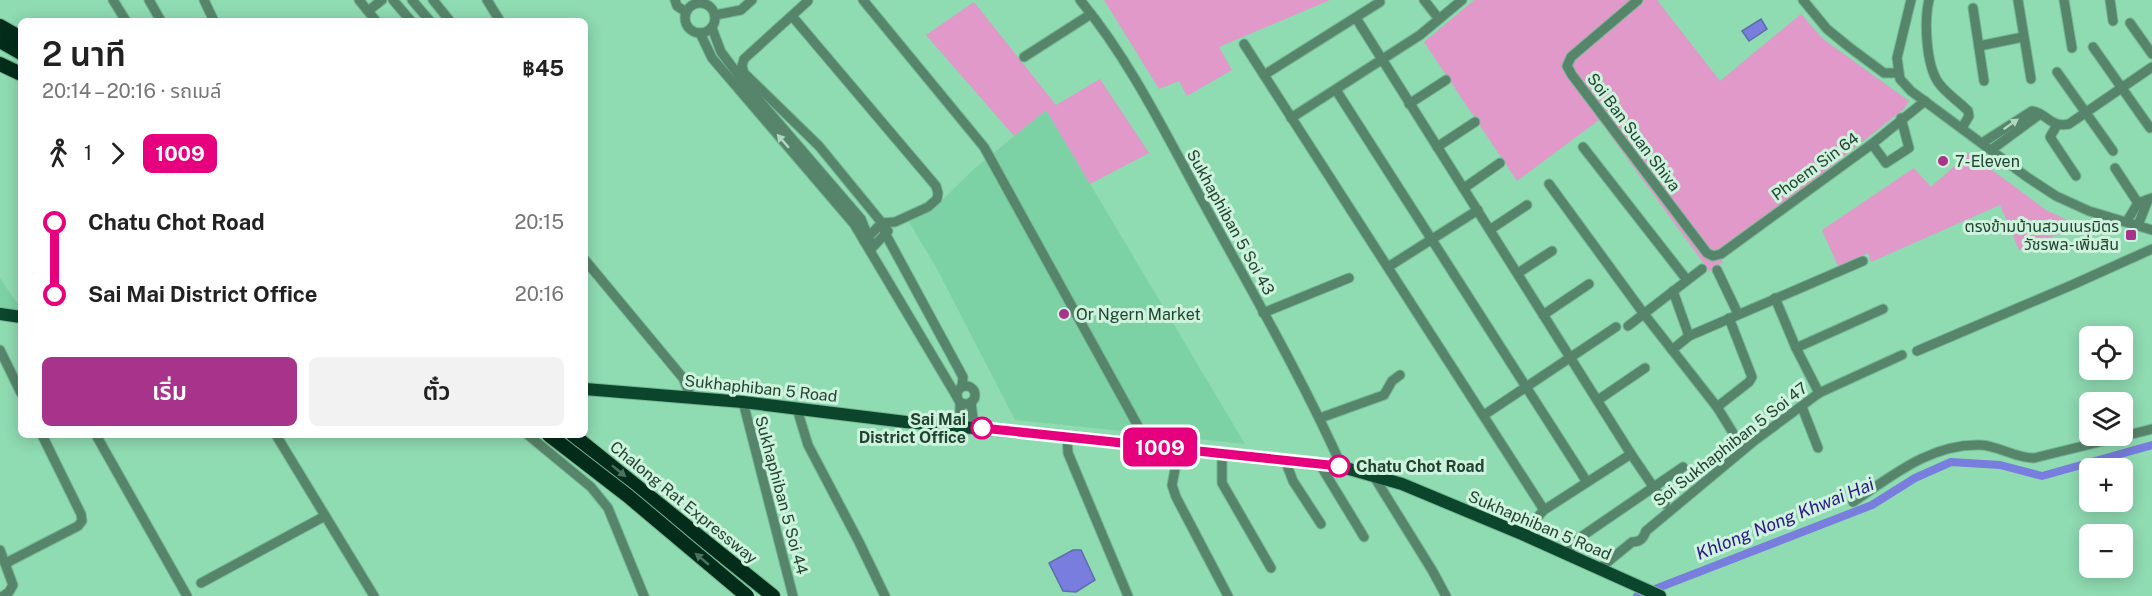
<!DOCTYPE html>
<html lang="th">
<head>
<meta charset="utf-8">
<style>
	:root { --surface:#fff; --page:#f2f2f2; --text:#222; --muted:#767676; --accent:#a8338b }
	body { margin:0; font-family:"Public Sans","Noto Sans Thai",sans-serif; background:var(--page); color:var(--text); height:100vh; display:flex; flex-direction:column; font-size:22px; white-space:nowrap }
	* { box-sizing:border-box; margin:0 }
	p { font-size:20px; color:var(--muted) }
	.icon { flex:none; width:33px; height:33px; fill:none; stroke:currentColor; stroke-width:2; stroke-linecap:round; stroke-linejoin:round }
	.map { position:relative; flex:1; overflow:hidden }
	.panel { position:absolute; left:18px; top:18px; width:570px; height:420px; display:flex; flex-direction:column; background:var(--surface); border-radius:9px; box-shadow:0 3px 15px #0003 }
	.panel>* { flex:none }
	.badge { padding:0 12px; border-radius:9px; font-size:21px; line-height:39px }
	.fabs { position:absolute; left:2079px; top:326px; display:grid; gap:12px }
	.fabs a { display:grid; place-items:center; width:54px; height:54px; border-radius:9px; background:var(--surface); box-shadow:0 3px 15px #0003; font-size:30px }
	.map>.badge { position:absolute; translate:-50% -50%; box-shadow:0 0 0 3px #fff }
	.legs { display:flex; align-items:center; gap:9px; height:66px; padding:0 24px; font-size:20px }
	.legs p { margin-inline-start:auto }
	.headline { display:flex; align-items:center; justify-content:space-between; height:102px; padding:0 24px }
	h1 { font-size:33px; font-weight:600; line-height:45px }
	.action { display:flex; gap:12px; margin-top:auto; padding:12px 24px }
	.action a { flex:1; height:69px; border-radius:9px; background:var(--accent); color:#fff; font-size:24px; font-weight:600; line-height:69px; text-align:center }
	.action a+a { background:var(--page); color:var(--text) }
	ul { padding:0 24px; list-style:none }
	li { display:flex; align-items:center; gap:21px; height:72px; font-size:22px }
	li i { display:grid; place-items:center; width:9px; height:100%; margin:0 8px; background:currentColor }
	li i::after { content:''; width:15px; height:15px; margin:-8px; border:4px solid; border-radius:50%; background:var(--surface) }
	li p { margin-inline-start:auto }
	li:first-child i { background:linear-gradient(#0000 50%,currentColor 0) }
	li:last-child i { background:linear-gradient(currentColor 50%,#0000 0) }
	.map>svg:first-child { display:block }
	.built { fill:#7dd2a5 }
	.green { fill:#e099c9 }
	.water { fill:#797ede; stroke:#5f6caa; stroke-width:1.5 }
	.lines { fill:none; stroke-linecap:round; stroke-linejoin:round }
	.canal { stroke:#797ede; stroke-width:8 }
	.minor-casing { stroke:#75b793; stroke-width:11 }
	.major-casing { stroke:#75b793; stroke-width:14 }
	.highway-casing { stroke:#75b793; stroke-width:16 }
	.minor { stroke:#57856b; stroke-width:9 }
	.major { stroke:#0b452c; stroke-width:12 }
	.highway { stroke:#032d1a; stroke-width:14 }
	.highway-bridge-casing { stroke:#75b793; stroke-width:16; stroke-linecap:butt }
	.highway-bridge { stroke:#032d1a; stroke-width:14 }
	.oneway { fill:#b0d8c0 }
	.oneway2 { fill:#4a725e }
	.line-1-casing { stroke:#fff; stroke-width:14 }
	.line-1 { stroke:#e6007e; stroke-width:9 }
	.poi-dot { fill:#a8338b; stroke:#cef3dd; stroke-width:2 }
	.stop-1-dot { fill:#fff; stroke:#e6007e; stroke-width:3 }
	.labels { text-anchor:middle; stroke-width:6; stroke-linejoin:round; paint-order:stroke }
	.street-label { font-size:16px; fill:#234332; stroke:#cef3dd }
	.poi-label { font-size:16px; fill:#234332; stroke:#cef3dd; text-anchor:start }
	.stop-label { font-size:16px; font-weight:bold; fill:#234332; stroke:#cef3dd; text-anchor:end }
	.water-label { font-size:18px; font-style:italic; fill:#2c1689; stroke:#cef3dd }
</style>
</head>
<body>
<div class="map">
<svg width="2152" height="596" viewBox="0 0 2152 596">
	<rect width="100%" height="100%" fill="#8fdbb2"/>
	<!-- built -->
	<g class="built">
		<path d="M1046 110 1245 444 1015 420 936 267 909 222 931 211 974 169Z"/>
		<path d="M0 278 21 309V315L0 312Z"/>
	</g>
	<!-- green -->
	<g class="green">
		<path d="M1104 0H1330L1219 47 1232 70 1187 96 1179 81 1159 89Z"/>
		<path d="M1474 0H1657L1720 81 1801 14 1823 39 1909 101 1904 109 1804 188 1717 250 1723 262 1710 272 1599 120 1517 181 1424 42Z"/>
		<path d="M974 2 1056 105 1100 79 1149 153 1090 184 1046 110 1014 136 926 35Z"/>
		<path d="M1969 153 2046 210 2080 226 2019 250 2000 205 1871 262 1868 253 1838 266 1822 230 1914 168 1931 187Z"/>
	</g>
	<!-- water -->
	<g class="water">
		<path d="M1761 19 1767 29 1749 41 1742 31Z"/>
		<path d="M1073 550H1081L1095 580 1076 592 1063 591 1049 563Z"/>
	</g>
	<g class="lines">
		<!-- canal -->
		<path class="canal" d="M1637 596 1872 505 1915 478 1951 462 2000 465 2042 476 2152 445"/>
		<!-- minor casing -->
		<g class="minor-casing">
			<g id="minor">
				<path d="M113 0 126 21"/>
				<path d="M149 0 161 21"/>
				<path d="M204 0 214 21"/>
				<path d="M359 0 376 21"/>
				<path d="M393 0 411 21"/>
				<path d="M412 0 430 21"/>
				<path d="M433 0 450 21"/>
				<path d="M487 0 500 21"/>
				<path d="M675 0 677 6 686 12"/>
				<path d="M863 0 984 147 1149 446"/>
				<path d="M1080 0C1133 64 1169 141 1209 213 1255 297 1303 380 1342 467"/>
				<path d="M1424 0 1439 19"/>
				<path d="M1638 0 1571 57 1567 66 1572 75 1707 253 1713 256 1721 254 1872 144 1925 101"/>
				<path d="M1803 0 1827 29 1849 47 1884 73H1898"/>
				<path d="M1911 0 1897 58 1900 79 1911 91 2027 177 2056 196 2089 211 2152 230"/>
				<path d="M1929 0C1924 21 1926 64 1938 82 1946 94 1959 101 1968 111L1969 116 1962 128"/>
				<path d="M2018 0 2031 79"/>
				<path d="M2064 0 2072 48"/>
				<path d="M2110 0 2113 21"/>
				<path d="M808 1 744 59 742 66 744 73 819 146 882 223 885 233 963 377 962 387"/>
				<circle cx="700" cy="18" r="15"/>
				<path d="M1973 8 1984 81"/>
				<path d="M368 11 382 0"/>
				<path d="M715 15 741 10 752 0"/>
				<path d="M792 16 936 186 938 193 937 199 928 207 895 222 882 223 864 241"/>
				<path d="M1356 18 1631 454 1665 504"/>
				<path d="M2130 23 2152 54"/>
				<path d="M712 28 721 52 746 85 861 219 870 241"/>
				<path d="M700 33 712 58 854 224 957 397"/>
				<path d="M1244 44 1544 510"/>
				<path d="M1979 46 2023 37"/>
				<path d="M2093 47 2150 128"/>
				<path d="M1024 57 1091 14"/>
				<path d="M2057 72 2113 151"/>
				<path d="M1264 75 1380 2"/>
				<path d="M1336 90 1587 482"/>
				<path d="M1409 104 1446 80"/>
				<path d="M1291 118 1420 35 1462 0"/>
				<path d="M2057 125 2050 137 2076 176"/>
				<path d="M1982 143 2032 111C2047 113 2050 128 2069 124L2152 67"/>
				<path d="M1872 144 1886 163 1909 148 1901 118"/>
				<path d="M1437 147 1475 122"/>
				<path d="M1583 147 1687 280"/>
				<path d="M1991 150 2040 114"/>
				<path d="M2115 168 2138 203"/>
				<path d="M1549 184 1644 314 1717 407 1743 449"/>
				<path d="M1464 188 1500 163"/>
				<path d="M2127 221 2138 203 2152 198"/>
				<path d="M2138 225 2148 200"/>
				<path d="M1491 229 1527 205"/>
				<path d="M870 250 888 231"/>
				<path d="M585 260 683 378 691 397"/>
				<path d="M1388 267 1478 210"/>
				<path d="M1717 270 1738 314"/>
				<path d="M1518 273 1552 251"/>
				<path d="M1673 291 1689 336"/>
				<path d="M1775 298 1796 348 1819 393"/>
				<path d="M1263 313 1349 278"/>
				<path d="M1543 315 1589 284"/>
				<path d="M1628 326 1702 269"/>
				<path d="M1796 348 1883 309"/>
				<path d="M0 350 21 393"/>
				<path d="M1672 350 1689 336 1863 261"/>
				<path d="M1917 351 2072 285 2152 249"/>
				<circle cx="966" cy="395" r="9"/>
				<path d="M1598 400 1645 368"/>
				<path d="M743 402 793 596"/>
				<path d="M971 402 974 427"/>
				<path d="M1717 407 1749 382 1752 377 1729 318"/>
				<path d="M1802 407 1818 448"/>
				<path d="M797 409 808 445 859 542 885 596"/>
				<path d="M1484 415 1616 327"/>
				<path d="M1320 418 1384 395 1392 381 1400 375"/>
				<path d="M960 426V402"/>
				<path d="M96 435 187 596"/>
				<path d="M276 435 374 596"/>
				<path d="M528 435 591 487 608 508 644 596"/>
				<path d="M1067 437 1068 453 1128 596"/>
				<path d="M1179 449 1172 485 1176 497 1228 596"/>
				<path d="M1222 453V483L1271 568"/>
				<path d="M1285 460 1293 481 1321 524"/>
				<path d="M1319 463 1364 537"/>
				<path d="M1373 475 1432 570 1446 596"/>
				<path d="M1853 502C1892 476 1931 443 1981 445 1999 446 2015 458 2034 458L2152 429"/>
				<path d="M1522 534 1544 510 1631 454"/>
				<path d="M0 550 13 585 9 592 3 596"/>
				<path d="M1567 555 1575 541 1683 467"/>
				<path d="M6 563 78 526 82 521 81 514 42 435"/>
				<path d="M1599 569 1632 542C1640 542 1643 539 1646 531L1754 441 1819 393 1902 355"/>
				<path d="M201 583 325 516"/>
			</g>
		</g>
		<!-- major casing -->
		<g class="major-casing">
			<g id="major">
				<path d="M0 314 21 317"/>
				<path d="M585 389 743 402 906 422 1052 435 1342 467 1402 484 1522 534 1660 596"/>
			</g>
		</g>
		<!-- highway casing -->
		<g class="highway-casing">
			<g id="highway">
				<path d="M0 26 21 38"/>
				<path d="M0 41 21 53"/>
				<path d="M0 64 21 74"/>
				<path d="M573 435 773 596"/>
			</g>
		</g>
		<!-- minor -->
		<use href="#minor" class="minor"/>
		<!-- major -->
		<use href="#major" class="major"/>
		<!-- highway -->
		<use href="#highway" class="highway"/>
		<!-- highway-bridge casing -->
		<g class="highway-bridge-casing">
			<path id="highway-bridge" d="M549 435 628 496 747 596"/>
		</g>
		<!-- highway-bridge -->
		<use href="#highway-bridge" class="highway-bridge"/>
	</g>
	<!-- one-way arrows -->
	<defs><path id="oneway-solid" d="M-6-.8H1V-3.2L6.5 0L1 3.2V.8H-6Z" transform="scale(1.5)"/></defs>
	<g class="oneway">
		<use href="#oneway-solid" transform="translate(2011 124) rotate(-35)"/>
		<use href="#oneway-solid" transform="translate(783 141) rotate(-131)"/>
	</g>
	<g class="oneway2">
		<use href="#oneway-solid" transform="translate(619 471) rotate(39)"/>
		<use href="#oneway-solid" transform="translate(702 559) rotate(-140)"/>
	</g>
	<g class="lines">
		<!-- line-1 casing -->
		<g class="line-1-casing">
			<path id="line-1" d="M982 428 1339 466"/>
		</g>
		<!-- line-1 -->
		<use href="#line-1" class="line-1"/>
	</g>
	<!-- markers -->
	<g class="poi-dot">
		<circle cx="1943" cy="161" r="6"/>
		<rect x="2125" y="229" width="12" height="12" rx="3"/>
		<circle cx="1064" cy="314" r="6"/>
	</g>
	<g class="stop-1-dot">
		<circle cx="982" cy="428" r="10"/>
		<circle cx="1339" cy="466" r="10"/>
	</g>
	<g class="labels">
		<!-- street labels -->
		<g class="street-label">
			<text transform="translate(1634 132) rotate(53)" y="6">Soi Ban Suan Shiva</text>
			<text transform="translate(1815 166) rotate(-36)" y="6">Phoem Sin 64</text>
			<text transform="translate(1231 222) rotate(61)" y="6">Sukhaphiban 5 Soi 43</text>
			<text transform="translate(761 388) rotate(6)" y="6">Sukhaphiban 5 Road</text>
			<text transform="translate(1730 444) rotate(-38)" y="6">Soi Sukhaphiban 5 Soi 47</text>
			<text transform="translate(782 495) rotate(75)" y="6">Sukhaphiban 5 Soi 44</text>
			<text transform="translate(684 502) rotate(39)" y="6">Chalong Rat Expressway</text>
			<text transform="translate(1540 525) rotate(23)" y="6">Sukhaphiban 5 Road</text>
		</g>
		<!-- poi labels -->
		<g class="poi-label">
			<text x="1955" y="167">7-Eleven</text>
			<text x="2119" y="232" text-anchor="end">ตรงข้ามบ้านสวนเนรมิตร<tspan x="2119" dy="18">วัชรพล-เพิ่มสิน</tspan></text>
			<text x="1076" y="320">Or Ngern Market</text>
		</g>
		<!-- stop labels -->
		<g class="stop-label">
			<text x="966" y="425">Sai Mai<tspan x="966" dy="18">District Office</tspan></text>
			<text x="1356" y="472" text-anchor="start">Chatu Chot Road</text>
		</g>
		<!-- water labels -->
		<g class="water-label">
			<text transform="translate(1785 519) rotate(-22)" y="6">Khlong Nong Khwai Hai</text>
		</g>
	</g>
</svg>
<div class="fabs">
<a><svg class="icon" aria-label="locate" viewBox="0 0 24 24"><circle cx="12" cy="12" r="6"/><path d="M12 2v4M12 18v4M2 12h4M18 12h4"/></svg></a>
<a><svg class="icon" aria-label="layers" viewBox="0 0 24 24"><path d="M12 4l9 5-9 5-9-5zM3 14l9 5 9-5"/></svg></a>
<a>+</a>
<a>−</a>
</div>
<b class="badge" style="left:1160px;top:447px;background:#e6007e;color:#fff">1009</b>
<section class="panel">
<div class="headline"><div><h1>2 นาที</h1><p>20:14 – 20:16 · รถเมล์</p></div><b>฿45</b></div>
<div class="legs"><svg class="icon" aria-label="walk" viewBox="0 0 24 24"><circle cx="13" cy="4" r="2"/><path d="M13 8l-2 6 4 7M11 14l-3 7M7 12l3-4h3l4 4"/></svg>1<svg class="icon" aria-label="forward" viewBox="0 0 24 24"><path d="M9 5l7 7-7 7"/></svg><b class="badge" style="background:#e6007e;color:#fff">1009</b></div>
<ul>
<li><i style="color:#e6007e"></i><b>Chatu Chot Road</b><p>20:15</p></li>
<li><i style="color:#e6007e"></i><b>Sai Mai District Office</b><p>20:16</p></li>
</ul>
<div class="action"><a>เริ่ม</a><a>ตั๋ว</a></div>
</section>
</div>
</body>
</html>
